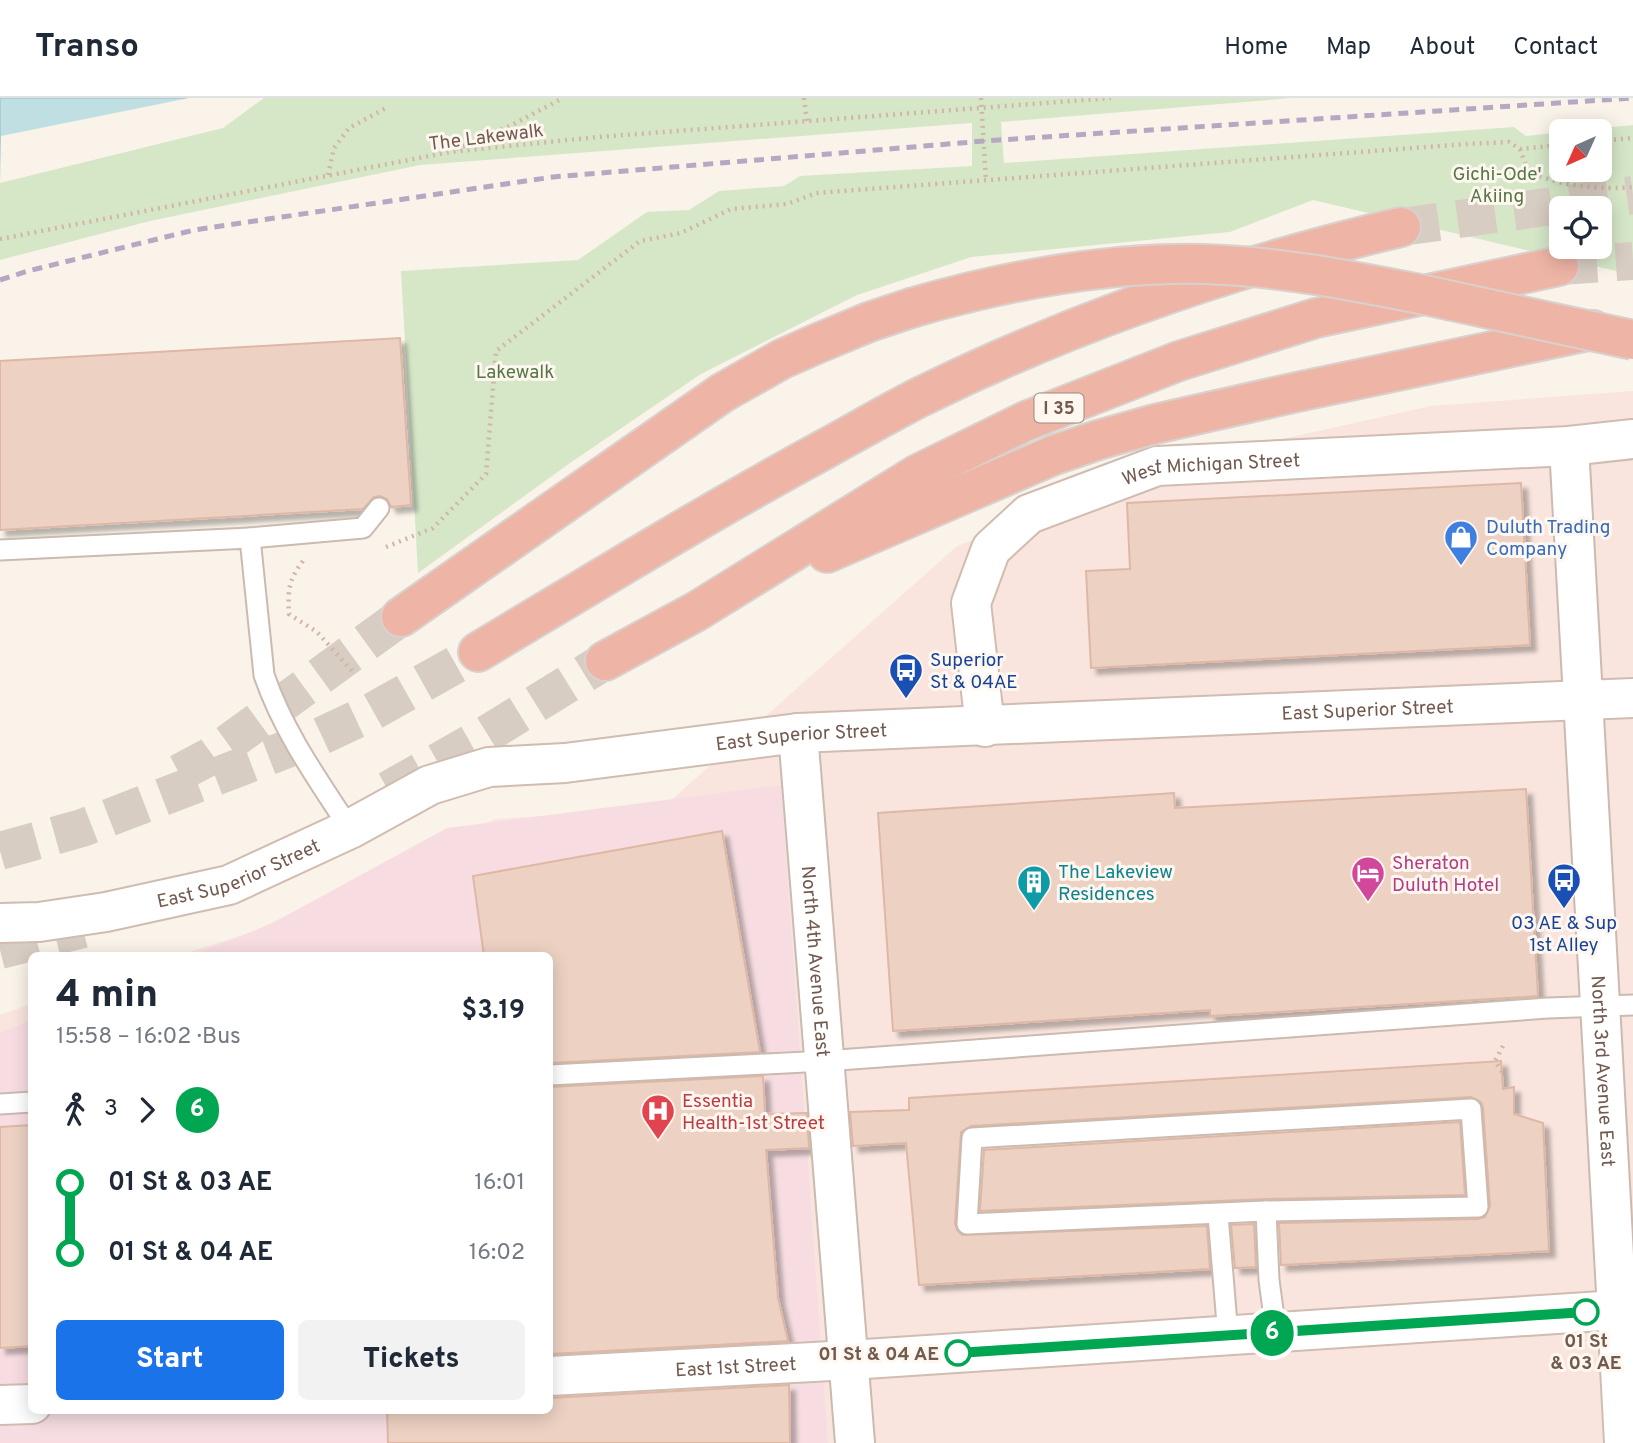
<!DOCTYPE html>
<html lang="en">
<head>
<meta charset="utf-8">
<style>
	:root { --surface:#fff; --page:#f2f2f3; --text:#1f2937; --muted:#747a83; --line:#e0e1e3; --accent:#1a73e8 }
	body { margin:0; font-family:Overpass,sans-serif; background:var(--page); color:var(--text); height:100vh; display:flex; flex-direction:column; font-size:26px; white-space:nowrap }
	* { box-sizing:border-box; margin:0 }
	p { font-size:23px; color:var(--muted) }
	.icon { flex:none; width:38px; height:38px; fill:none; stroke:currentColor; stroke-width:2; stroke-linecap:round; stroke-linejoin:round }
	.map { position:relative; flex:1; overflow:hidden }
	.sheet { position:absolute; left:28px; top:854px; width:525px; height:462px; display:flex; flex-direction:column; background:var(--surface); border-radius:10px; box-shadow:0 4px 18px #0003 }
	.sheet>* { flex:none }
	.badge { padding:0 14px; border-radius:23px; font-size:24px; line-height:46px }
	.needle { width:46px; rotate:225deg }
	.fabs { position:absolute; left:1549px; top:21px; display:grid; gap:14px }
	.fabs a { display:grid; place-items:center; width:63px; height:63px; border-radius:10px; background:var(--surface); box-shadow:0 4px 18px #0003; font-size:35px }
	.map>.badge { position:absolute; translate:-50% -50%; box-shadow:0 0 0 4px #fff }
	.legs { display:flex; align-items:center; gap:10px; height:77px; padding:0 28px; font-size:23px }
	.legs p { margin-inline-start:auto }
	.overview { display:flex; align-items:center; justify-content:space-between; height:119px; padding:0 28px }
	h1 { font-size:38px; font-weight:800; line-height:52px }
	.button { display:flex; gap:14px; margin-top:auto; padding:14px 28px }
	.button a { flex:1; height:80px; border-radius:10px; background:var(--accent); color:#fff; font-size:28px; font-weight:800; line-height:80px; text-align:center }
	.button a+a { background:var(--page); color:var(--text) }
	ul { padding:0 28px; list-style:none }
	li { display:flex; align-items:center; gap:24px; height:70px; font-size:26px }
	li i { display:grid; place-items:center; width:10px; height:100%; margin:0 9px; background:currentColor }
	li i::after { content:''; width:18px; height:18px; margin:-9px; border:5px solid; border-radius:50%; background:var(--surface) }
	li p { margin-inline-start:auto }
	li:first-child i { background:linear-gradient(#0000 50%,currentColor 0) }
	li:last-child i { background:linear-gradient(currentColor 50%,#0000 0) }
	header { display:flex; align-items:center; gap:42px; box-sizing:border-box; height:98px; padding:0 35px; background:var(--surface); border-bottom:2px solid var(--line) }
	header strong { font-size:33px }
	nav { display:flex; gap:38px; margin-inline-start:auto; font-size:24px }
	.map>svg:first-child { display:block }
	.commercial { fill:#f9e5de }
	.medical { fill:#f7dde2 }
	.green { fill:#d6e7c8; fill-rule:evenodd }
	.water { fill:#bfdfe2; stroke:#a6ced3; stroke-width:2 }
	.pier { fill:#faf3e9 }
	.building { fill:#edd2c3; stroke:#deb8a5; stroke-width:2; filter:url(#shadow) }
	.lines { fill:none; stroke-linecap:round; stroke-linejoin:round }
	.highway-tunnel { stroke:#d8cdc2; stroke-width:38; stroke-dasharray:38 19; stroke-linecap:butt }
	.lane-casing { stroke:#cbbab0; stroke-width:23 }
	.street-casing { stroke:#cbbab0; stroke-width:42 }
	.secondary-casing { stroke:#d0bcb1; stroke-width:42 }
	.highway-casing { stroke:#d8d1ce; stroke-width:42 }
	.path { stroke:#d2b5a6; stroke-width:4.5; stroke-dasharray:2 5; stroke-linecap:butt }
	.lane { stroke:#fff; stroke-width:19 }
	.street { stroke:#fff; stroke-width:38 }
	.secondary { stroke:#fff; stroke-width:38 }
	.highway { stroke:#eeb5a6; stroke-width:38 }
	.rail { stroke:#b5a8c3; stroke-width:5; stroke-dasharray:10 7; stroke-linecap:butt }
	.highway-bridge-casing { stroke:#d8d1ce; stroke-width:42; stroke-linecap:butt }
	.highway-bridge { stroke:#eeb5a6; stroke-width:38 }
	.line-1-casing { stroke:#fff; stroke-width:16 }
	.line-1 { stroke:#00a651; stroke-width:10 }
	.stop-1-dot { fill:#fff; stroke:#00a651; stroke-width:3.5 }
	.labels { text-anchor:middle; stroke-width:6; stroke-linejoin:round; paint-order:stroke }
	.shield { fill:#fdf7ef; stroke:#9c897f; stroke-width:2 }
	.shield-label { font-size:18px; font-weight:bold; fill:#725a4f }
	.street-label { font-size:19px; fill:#725a4f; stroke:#fdf7ef }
	.park-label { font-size:19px; fill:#587748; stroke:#fdf7ef }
	.shop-label { font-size:19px; fill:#366cbe; stroke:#fdf7ef; text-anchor:start }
	.transit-label { font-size:19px; fill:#164399; stroke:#fdf7ef; text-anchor:start }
	.hotel-label { font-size:19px; fill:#b23c85; stroke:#fdf7ef; text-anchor:start }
	.culture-label { font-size:19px; fill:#0d838f; stroke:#fdf7ef; text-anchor:start }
	.health-label { font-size:19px; fill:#be3a42; stroke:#fdf7ef; text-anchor:start }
	.stop-label { font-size:19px; font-weight:bold; fill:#725a4f; stroke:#fdf7ef }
</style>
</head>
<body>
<header>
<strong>Transo</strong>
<nav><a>Home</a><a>Map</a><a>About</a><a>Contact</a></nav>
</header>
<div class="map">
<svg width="1633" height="1345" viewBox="0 0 1633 1345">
	<defs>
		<filter id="shadow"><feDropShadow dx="6" dy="6" stdDeviation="2" flood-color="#0004"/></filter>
	</defs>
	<rect width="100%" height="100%" fill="#faf3e9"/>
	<!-- commercial -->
	<path class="commercial" d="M1633 293V1345H0V917L31 906 32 1312H550V858L180 857 249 835 495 721 660 712 957 448 1161 368 1431 308Z"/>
	<!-- medical -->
	<path class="medical" d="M781 687 828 1345H0V935L31 922 32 1312H550V858L193 857 269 827 447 730Z"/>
	<!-- green -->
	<path class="green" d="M261 0H1292L1001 24 1004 65 1514 29 1526 38 1561 34V72H1600V33H1570L1633 27V177L1313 102 1230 134 971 159 857 197 701 276 570 365 418 475 401 173 578 162 647 114 689 112 719 93 784 88 800 78 972 68V25L420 67 150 123 0 162V82ZM1561 110H1600V149H1561Z"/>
	<!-- water -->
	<path class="water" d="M0 0H261L0 82Z"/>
	<!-- pier -->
	<path class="pier" d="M189 0H264L223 30 0 85 1 38Z"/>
	<!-- building -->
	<g class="building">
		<path d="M400 240 411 407 391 409 387 401 380 398 374 399 363 411 0 432V263Z"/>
		<path d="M1521 385 1530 547 1091 570 1086 473 1130 471 1127 405Z"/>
		<path d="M1526 691 1538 898 1210 918V912L893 933 878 715 1174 695 1175 710Z"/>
		<path d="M722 733 760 954 550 965V858H484L473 778Z"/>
		<path d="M1501 963 1503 991 1514 989V1016L1543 1025 1549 1153 1281 1167 1279 1125 1478 1121 1485 1119 1490 1108 1483 1010 1481 1004 1471 999 971 1028 961 1034 955 1125 957 1132 962 1137 1207 1128 1210 1171 919 1187 906 1045 853 1048 850 1014 909 1012V1000Z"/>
		<path d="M763 978 765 1016 807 1015 809 1050 766 1052 778 1200 788 1243 550 1256V989Z"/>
		<path d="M1460 1024 1465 1097 1266 1101 980 1113 984 1052Z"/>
		<path d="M32 1027V1248L0 1250V1029Z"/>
		<path d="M1254 1126 1256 1169 1235 1170 1231 1127Z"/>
		<path d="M789 1287 790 1345H388L387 1312H550V1300Z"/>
	</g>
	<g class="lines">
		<!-- highway-tunnel -->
		<g class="highway-tunnel">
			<path d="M1401 129 1633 97"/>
			<path d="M1559 168 1633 163"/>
			<path d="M179 675 209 659 401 519"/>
			<path d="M388 692 482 639 605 563"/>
			<path d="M0 753 82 730 321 638 368 616 478 554"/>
			<path d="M0 852 83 831"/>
		</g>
		<!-- lane casing -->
		<g class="lane-casing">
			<g id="lane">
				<path d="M250 440 363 430 379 410"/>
				<path d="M0 452 250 440 264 577C283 633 318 682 350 731"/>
				<path d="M550 977 825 963 1548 910 1633 907"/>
				<path d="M0 1006 32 1004"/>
				<path d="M1471 1011 1478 1109 1266 1113 967 1126 972 1040Z"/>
				<path d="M1266 1113 1269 1182 1276 1234"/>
				<path d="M1218 1117 1228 1238"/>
			</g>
		</g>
		<!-- street casing -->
		<g class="street-casing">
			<g id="street">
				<path id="s1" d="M1569 348 1617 1212"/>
				<path id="s2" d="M798 635 855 1345"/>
			</g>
		</g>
		<!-- secondary casing -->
		<g class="secondary-casing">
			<g id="secondary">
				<path id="s3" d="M985 629 971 505 991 451 1029 416 1157 368 1569 348 1633 341"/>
				<path id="s4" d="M0 825 39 824 106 814 229 787 350 731 430 687 489 669 565 665 798 635 1633 600"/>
				<path d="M1617 1212 1624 1345"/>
				<path id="s5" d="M550 1278 850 1262 1633 1211"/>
				<path d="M0 1307 32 1306"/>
			</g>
		</g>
		<!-- highway casing -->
		<g class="highway-casing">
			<g id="highway">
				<path d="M827 455 1054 357 1098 342 1155 326 1297 294 1593 232"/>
				<path d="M401 519 722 295 782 261 816 246 869 224 911 210"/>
				<path d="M478 554C593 485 707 415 825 351 856 334 887 316 918 300 1072 224 1234 168 1401 129"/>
				<path d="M605 563 697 513 918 376 1026 323 1179 263 1316 220 1559 168"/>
			</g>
		</g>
		<!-- path -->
		<g class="path">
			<path d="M804 0 807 23"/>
			<path d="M981 0 986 83"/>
			<path d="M1600 43 1633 40"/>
			<path d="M456 51 512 27 563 0"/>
			<path d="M1520 51C1523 58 1524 66 1529 71 1549 89 1608 92 1633 89"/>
			<path d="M328 77 334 50 349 30 388 9"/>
			<path d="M0 141 450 54 598 39 1111 0"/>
			<path d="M386 449 433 430 486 376 496 253 640 143 681 135 731 111 787 106 816 95 1466 46 1509 44 1520 51 1561 47"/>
			<path d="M303 463C288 483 288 492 289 516L317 534 353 574"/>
			<path d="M1502 974 1495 963 1503 948"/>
		</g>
		<!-- lane -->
		<use href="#lane" class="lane"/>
		<!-- street -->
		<use href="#street" class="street"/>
		<!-- secondary -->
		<use href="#secondary" class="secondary"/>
		<!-- highway -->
		<use href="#highway" class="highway"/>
		<!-- rail -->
		<path class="rail" d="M0 182 28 173 194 132 553 79 984 43 1633 0"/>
		<!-- highway-bridge casing -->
		<g class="highway-bridge-casing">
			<path id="highway-bridge" d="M911 210C1007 182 1104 164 1204 166 1277 168 1349 182 1420 196 1491 211 1562 227 1633 242"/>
		</g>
		<!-- highway-bridge -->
		<use href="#highway-bridge" class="highway-bridge"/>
	</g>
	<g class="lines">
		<!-- line-1 casing -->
		<g class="line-1-casing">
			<path id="line-1" d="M958 1255 1586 1214"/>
		</g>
		<!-- line-1 -->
		<use href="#line-1" class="line-1"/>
	</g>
	<!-- icons -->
	<defs>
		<g id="shop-pin" transform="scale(1.75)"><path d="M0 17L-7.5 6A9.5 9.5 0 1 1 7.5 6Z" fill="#3f7fe0" stroke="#fdf7ef"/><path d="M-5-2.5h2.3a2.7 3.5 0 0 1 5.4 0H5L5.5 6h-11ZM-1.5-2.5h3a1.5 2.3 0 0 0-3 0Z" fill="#fff"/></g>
		<g id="bus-pin" transform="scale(1.75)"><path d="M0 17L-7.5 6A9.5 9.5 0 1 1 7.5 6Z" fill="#1a4fb4" stroke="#fdf7ef"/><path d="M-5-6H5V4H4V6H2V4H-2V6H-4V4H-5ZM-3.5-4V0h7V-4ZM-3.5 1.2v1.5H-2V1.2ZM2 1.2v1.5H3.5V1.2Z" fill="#fff"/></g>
		<g id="hotel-pin" transform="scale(1.75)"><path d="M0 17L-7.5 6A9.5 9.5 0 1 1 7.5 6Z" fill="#d1479c" stroke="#fdf7ef"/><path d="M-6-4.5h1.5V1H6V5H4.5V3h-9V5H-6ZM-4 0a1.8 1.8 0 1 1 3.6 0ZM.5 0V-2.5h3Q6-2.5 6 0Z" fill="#fff"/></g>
		<g id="building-pin" transform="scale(1.75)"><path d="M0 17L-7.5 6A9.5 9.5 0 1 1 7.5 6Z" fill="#0f9aa8" stroke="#fdf7ef"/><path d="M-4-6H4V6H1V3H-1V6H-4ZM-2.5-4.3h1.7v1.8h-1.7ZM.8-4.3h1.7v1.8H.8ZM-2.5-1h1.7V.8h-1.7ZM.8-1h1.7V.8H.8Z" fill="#fff"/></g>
		<g id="hospital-pin" transform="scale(1.75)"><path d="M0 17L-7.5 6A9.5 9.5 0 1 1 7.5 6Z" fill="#e0444e" stroke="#fdf7ef"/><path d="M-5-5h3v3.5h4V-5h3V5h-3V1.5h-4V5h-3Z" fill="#fff"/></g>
	</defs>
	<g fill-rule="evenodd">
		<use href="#shop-pin" x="1461" y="439"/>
		<use href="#bus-pin" x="906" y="572"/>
		<use href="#hotel-pin" x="1368" y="775"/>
		<use href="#bus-pin" x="1564" y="782"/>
		<use href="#building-pin" x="1034" y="784"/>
		<use href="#hospital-pin" x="658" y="1013"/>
	</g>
	<!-- markers -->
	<g class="stop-1-dot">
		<circle cx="1586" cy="1214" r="12"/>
		<circle cx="958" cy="1255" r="12"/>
	</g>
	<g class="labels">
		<!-- shield labels -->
		<rect class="shield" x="1034.5" y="295.5" width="49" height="29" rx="5"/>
		<g class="shield-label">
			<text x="1059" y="316">I 35</text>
		</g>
		<!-- street labels -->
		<g class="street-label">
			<text transform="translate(486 38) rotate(-7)" y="7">The Lakewalk</text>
			<text dy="7" stroke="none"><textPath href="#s3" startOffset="424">West Michigan Street</textPath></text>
			<text dy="7" stroke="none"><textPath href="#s4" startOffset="1400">East Superior Street</textPath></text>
			<text dy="7" stroke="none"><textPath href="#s4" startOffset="833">East Superior Street</textPath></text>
			<text dy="7" stroke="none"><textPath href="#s4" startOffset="245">East Superior Street</textPath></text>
			<text dy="7" stroke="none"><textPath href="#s2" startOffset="229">North 4th Avenue East</textPath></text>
			<text dy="7" stroke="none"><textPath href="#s1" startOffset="626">North 3rd Avenue East</textPath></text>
			<text dy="7" stroke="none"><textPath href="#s5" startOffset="186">East 1st Street</textPath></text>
		</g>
		<!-- park labels -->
		<g class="park-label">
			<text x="1497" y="82">Gichi-Ode'<tspan x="1497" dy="22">Akiing</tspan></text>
			<text x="515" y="280">Lakewalk</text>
		</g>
		<!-- shop labels -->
		<g class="shop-label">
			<text x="1486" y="435">Duluth Trading<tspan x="1486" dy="22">Company</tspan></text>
		</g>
		<!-- transit labels -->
		<g class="transit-label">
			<text x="930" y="568">Superior<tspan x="930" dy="22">St &amp; 04AE</tspan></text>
			<text x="1564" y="831" text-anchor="middle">03 AE &amp; Sup<tspan x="1564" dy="22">1st Alley</tspan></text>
		</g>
		<!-- hotel labels -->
		<g class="hotel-label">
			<text x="1392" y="771">Sheraton<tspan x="1392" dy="22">Duluth Hotel</tspan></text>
		</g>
		<!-- culture labels -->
		<g class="culture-label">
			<text x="1058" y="780">The Lakeview<tspan x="1058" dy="22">Residences</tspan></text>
		</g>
		<!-- health labels -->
		<g class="health-label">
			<text x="682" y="1009">Essentia<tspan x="682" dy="22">Health-1st Street</tspan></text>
		</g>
		<!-- stop labels -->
		<g class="stop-label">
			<text x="1586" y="1249">01 St<tspan x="1586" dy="22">&amp; 03 AE</tspan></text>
			<text x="939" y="1262" text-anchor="end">01 St &amp; 04 AE</text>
		</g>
	</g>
</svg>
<div class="fabs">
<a><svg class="needle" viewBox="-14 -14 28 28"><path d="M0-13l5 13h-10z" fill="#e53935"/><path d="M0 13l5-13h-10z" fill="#747a83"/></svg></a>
<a><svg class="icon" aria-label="locate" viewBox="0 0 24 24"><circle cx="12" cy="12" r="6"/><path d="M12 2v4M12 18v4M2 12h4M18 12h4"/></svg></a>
</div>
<b class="badge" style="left:1272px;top:1235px;background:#00a651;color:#fff">6</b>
<section class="sheet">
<div class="overview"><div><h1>4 min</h1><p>15:58 – 16:02 · Bus</p></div><b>$3.19</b></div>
<div class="legs"><svg class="icon" aria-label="walk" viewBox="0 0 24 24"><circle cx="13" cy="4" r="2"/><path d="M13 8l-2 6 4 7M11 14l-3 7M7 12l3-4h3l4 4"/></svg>3<svg class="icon" aria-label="forward" viewBox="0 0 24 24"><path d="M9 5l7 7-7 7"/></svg><b class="badge" style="background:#00a651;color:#fff">6</b></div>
<ul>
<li><i style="color:#00a651"></i><b>01 St &amp; 03 AE</b><p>16:01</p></li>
<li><i style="color:#00a651"></i><b>01 St &amp; 04 AE</b><p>16:02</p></li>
</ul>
<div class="button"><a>Start</a><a>Tickets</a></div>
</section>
</div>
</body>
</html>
